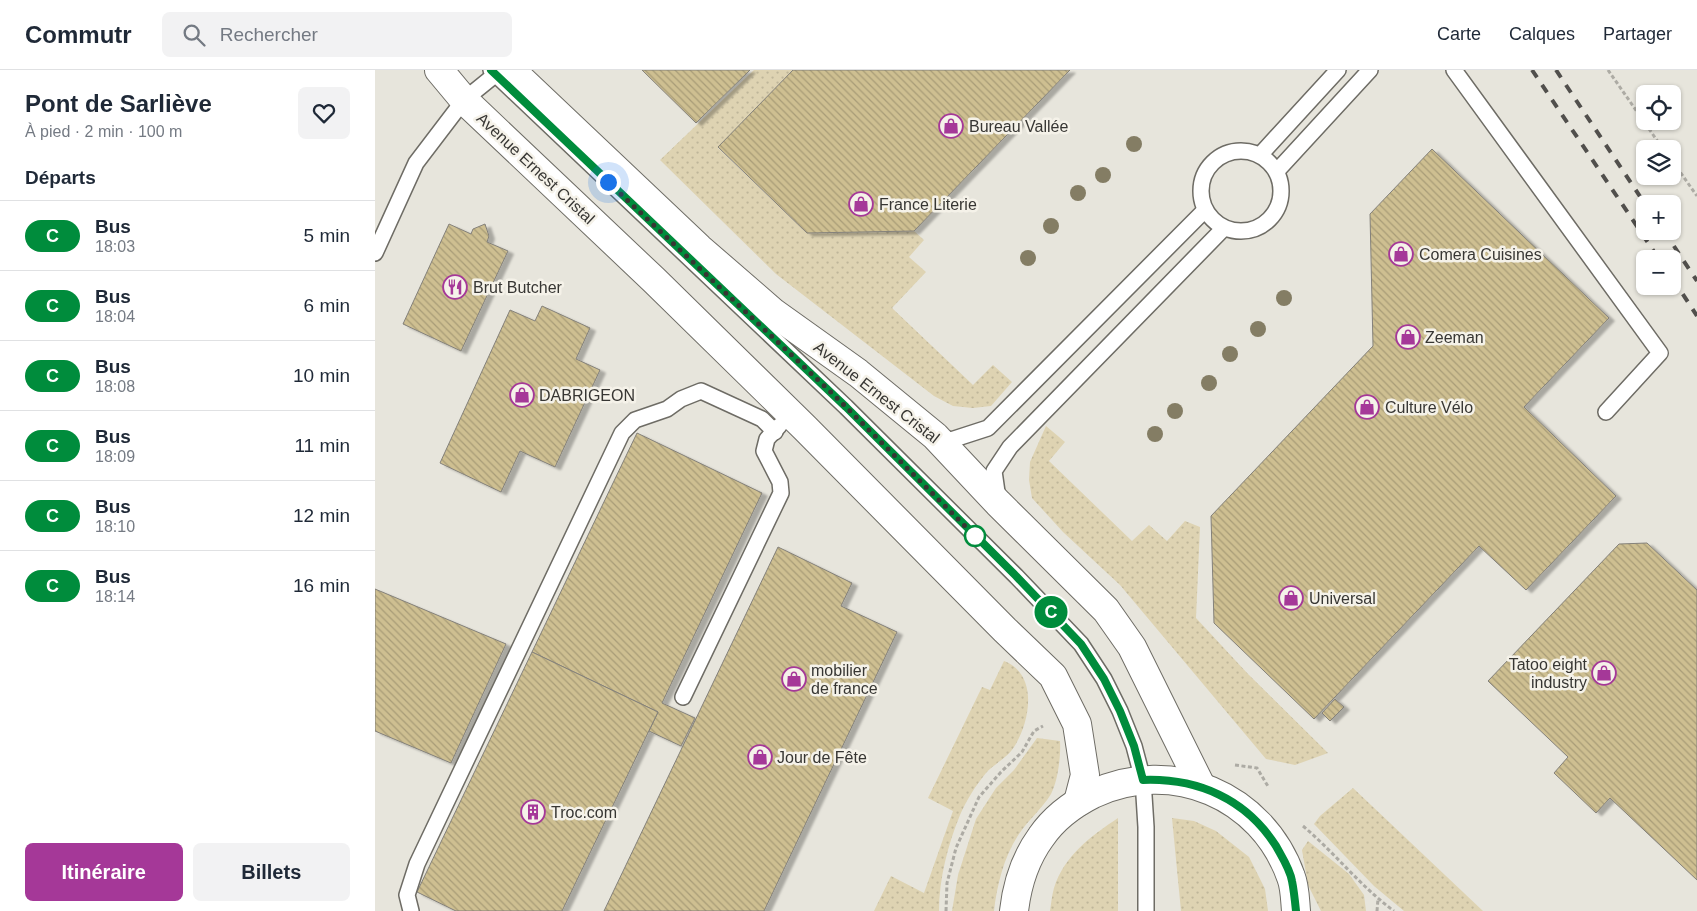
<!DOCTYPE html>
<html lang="fr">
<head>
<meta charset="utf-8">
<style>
	:root { --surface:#fff; --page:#f2f2f3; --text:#1f2937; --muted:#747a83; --line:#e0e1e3; --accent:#a53898 }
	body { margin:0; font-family:Arial,sans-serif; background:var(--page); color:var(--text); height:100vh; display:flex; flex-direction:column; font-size:19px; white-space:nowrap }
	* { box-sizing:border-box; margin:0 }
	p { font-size:16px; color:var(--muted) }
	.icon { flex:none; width:28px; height:28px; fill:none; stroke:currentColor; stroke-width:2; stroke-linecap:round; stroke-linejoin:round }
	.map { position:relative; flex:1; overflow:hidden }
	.details { display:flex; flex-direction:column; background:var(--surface); width:375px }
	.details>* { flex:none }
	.badge { padding:0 10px; border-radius:16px; font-size:18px; line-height:32px }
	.fabs { position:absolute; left:1261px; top:15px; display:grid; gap:10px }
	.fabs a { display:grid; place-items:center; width:45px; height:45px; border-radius:8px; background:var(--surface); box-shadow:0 1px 4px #0004; font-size:25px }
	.you { position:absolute; width:25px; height:25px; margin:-12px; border:4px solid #fff; border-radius:50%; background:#1a73e8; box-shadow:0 0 0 8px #1a73e833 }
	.map>.badge { position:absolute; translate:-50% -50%; box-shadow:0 0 0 2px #fff }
	h2 { padding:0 25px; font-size:19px; line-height:45px }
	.round { display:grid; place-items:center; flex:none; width:52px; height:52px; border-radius:8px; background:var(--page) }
	.summary { display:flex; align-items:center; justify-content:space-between; height:85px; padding:0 25px }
	h1 { font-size:24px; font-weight:600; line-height:38px }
	.cta { display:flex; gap:10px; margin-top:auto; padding:10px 25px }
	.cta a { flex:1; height:58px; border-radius:8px; background:var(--accent); color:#fff; font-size:20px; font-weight:600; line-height:58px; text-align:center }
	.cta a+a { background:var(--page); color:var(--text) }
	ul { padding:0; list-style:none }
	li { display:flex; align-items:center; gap:15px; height:70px; padding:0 25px; border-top:1px solid var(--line) }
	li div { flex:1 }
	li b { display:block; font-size:19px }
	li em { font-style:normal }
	li .badge { min-width:55px; font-weight:700; text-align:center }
	header { display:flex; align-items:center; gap:30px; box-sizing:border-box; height:70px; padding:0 25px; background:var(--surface); border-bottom:1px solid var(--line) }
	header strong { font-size:24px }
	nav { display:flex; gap:28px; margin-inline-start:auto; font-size:18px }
	.search { width:350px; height:45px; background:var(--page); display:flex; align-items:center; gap:12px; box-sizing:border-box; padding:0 18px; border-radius:8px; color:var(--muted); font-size:19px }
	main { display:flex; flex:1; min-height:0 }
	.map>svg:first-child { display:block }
	.grass { fill:url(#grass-dots) }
	.building { fill:url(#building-back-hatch); stroke:#84817a; filter:url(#shadow) }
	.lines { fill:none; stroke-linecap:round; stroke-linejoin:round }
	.service-casing { stroke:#6e6c65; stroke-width:18 }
	.secondary-casing { stroke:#6e6c65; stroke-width:30 }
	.path { stroke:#adaba4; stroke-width:3; stroke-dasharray:4 2.5; stroke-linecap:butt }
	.service { stroke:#fff; stroke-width:15 }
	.secondary { stroke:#fff; stroke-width:28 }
	.rail { stroke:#514f4c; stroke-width:4; stroke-dasharray:9 9; stroke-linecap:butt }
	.tree { fill:#847d64 }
	.line-casing { stroke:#fff; stroke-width:11 }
	.line { stroke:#008c3c; stroke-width:8 }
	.walk { stroke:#373633; stroke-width:5; stroke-dasharray:0 9 }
	.stop-dot { fill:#fff; stroke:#008c3c; stroke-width:2.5 }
	.labels { text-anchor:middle; stroke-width:5; stroke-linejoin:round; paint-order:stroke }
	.poi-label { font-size:16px; fill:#373633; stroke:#f5f2e9; text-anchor:start }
	.street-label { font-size:16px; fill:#373633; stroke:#f5f2e9 }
</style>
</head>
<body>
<header>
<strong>Commutr</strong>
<div class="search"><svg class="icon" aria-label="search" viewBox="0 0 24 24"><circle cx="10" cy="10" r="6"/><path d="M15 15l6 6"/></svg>Rechercher</div>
<nav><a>Carte</a><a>Calques</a><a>Partager</a></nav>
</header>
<main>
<section class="details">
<div class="summary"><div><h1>Pont de Sarliève</h1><p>À pied · 2 min · 100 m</p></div><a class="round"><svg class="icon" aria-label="heart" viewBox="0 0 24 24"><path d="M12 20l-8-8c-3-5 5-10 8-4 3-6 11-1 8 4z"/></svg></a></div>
<h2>Départs</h2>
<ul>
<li><span class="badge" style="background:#008c3c;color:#fff">C</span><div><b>Bus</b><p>18:03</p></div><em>5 min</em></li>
<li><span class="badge" style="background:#008c3c;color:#fff">C</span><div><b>Bus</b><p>18:04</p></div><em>6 min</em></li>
<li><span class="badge" style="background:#008c3c;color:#fff">C</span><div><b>Bus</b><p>18:08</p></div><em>10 min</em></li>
<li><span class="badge" style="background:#008c3c;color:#fff">C</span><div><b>Bus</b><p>18:09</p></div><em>11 min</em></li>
<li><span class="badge" style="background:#008c3c;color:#fff">C</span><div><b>Bus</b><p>18:10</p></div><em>12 min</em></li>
<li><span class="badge" style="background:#008c3c;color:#fff">C</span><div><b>Bus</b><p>18:14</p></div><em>16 min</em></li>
</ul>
<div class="cta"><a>Itinéraire</a><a>Billets</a></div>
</section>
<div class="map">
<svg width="1322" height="841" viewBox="0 0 1322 841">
	<defs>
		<pattern id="grass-dots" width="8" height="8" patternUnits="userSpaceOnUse" patternTransform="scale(1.25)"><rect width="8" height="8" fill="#ded3b2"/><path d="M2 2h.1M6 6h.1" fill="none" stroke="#bfb69a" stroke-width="1.8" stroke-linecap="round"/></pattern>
		<pattern id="building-back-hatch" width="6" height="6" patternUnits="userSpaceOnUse" patternTransform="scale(1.25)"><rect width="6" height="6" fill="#cebf91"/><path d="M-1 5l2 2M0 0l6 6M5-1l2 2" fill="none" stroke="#a89c77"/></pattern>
		<filter id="shadow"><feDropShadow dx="5.5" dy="3" stdDeviation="1" flood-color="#0004"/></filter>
	</defs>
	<rect width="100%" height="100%" fill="#e7e5dc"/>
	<!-- grass -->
	<g class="grass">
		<path d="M379 0H418L343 78 432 163 539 161 549 170 534 187 551 202 517 238 598 315 618 295 637 312 616 336 598 338 578 336 559 326 401 204 285 90Z"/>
		<path d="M671 356 690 372 674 391 757 471 774 455 792 471 810 451 825 457 821 548 873 604 953 683 920 695 891 689 745 515 688 462 657 428 654 410 655 392Z"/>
		<path d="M629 591C664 604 655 653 639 677 632 688 619 694 611 703 601 715 591 731 585 745 573 774 564 809 564 841H499L516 806 549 823 578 741 553 728 607 617 615 620Z"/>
		<path d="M662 668 685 671C686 685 683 711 676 724 667 739 653 750 644 764 629 786 622 815 619 841H577L583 805 601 749 621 718 639 700Z"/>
		<path d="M978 718 1108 841H1029L999 816 939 754 945 746Z"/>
		<path d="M743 748V841H675C676 834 677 825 679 818 689 786 716 766 743 748Z"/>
		<path d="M797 748 819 751 841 761 874 787 890 819 893 841H806Z"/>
		<path d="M933 771 974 804 989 825 991 841H946L933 815 927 780Z"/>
	</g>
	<!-- building -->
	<g class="building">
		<path d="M267 0H375L321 53Z"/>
		<path d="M418 0H695L539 161 432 163 343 77Z"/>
		<path d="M1057 79 1234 248 1149 337 1241 426 1151 520 1104 476 939 649 839 553 836 446 998 276 995 144Z"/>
		<path d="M74 154 96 164 98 159 110 154 114 166 112 172 133 181 86 281 28 254Z"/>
		<path d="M167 236 215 258 201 289 225 300 180 397 145 381 126 422 65 393 135 240 160 251Z"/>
		<path d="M262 363 387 423 287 633 320 648 306 676 274 661 283 642 157 582Z"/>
		<path d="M1272 473 1322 520V810L1235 728 1221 743 1179 703 1193 687 1113 611 1244 474Z"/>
		<path d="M403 477 477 513 466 536 522 562 389 841H229Z"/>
		<path d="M0 519 131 574 76 693 0 661Z"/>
		<path d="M157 582 283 642 187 841H81L42 822Z"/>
		<path d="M960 629 969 637 955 651 947 643Z"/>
	</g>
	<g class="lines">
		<!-- service casing -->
		<g class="service-casing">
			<g id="service">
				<path d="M116 0 471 337 641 506 706 574 729 609 745 641 759 676 768 710 771 757V841"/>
				<path d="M1079 0 1285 283 1231 342"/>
				<circle cx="866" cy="121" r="40"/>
				<path d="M885 85 963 0"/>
				<path d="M902 101 995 0"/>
				<path d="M0 183 41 93 89 30 126 0"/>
				<path d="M562 366 576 370 613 358 830 140"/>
				<path d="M623 429 619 401 635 377 849 158"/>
				<path d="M308 627 406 423 405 412 389 381 392 369 404 356"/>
				<path d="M36 841 32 825 42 794 247 363 260 350 292 339 306 329 326 321 387 349 400 362"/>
			</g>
		</g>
		<!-- secondary casing -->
		<g class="secondary-casing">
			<g id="secondary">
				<path d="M64 0 89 30 279 210 430 358 630 560 678 606 702 654 710 705 703 732"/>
				<path d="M136 0 324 178 399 243 483 303 560 366 623 433 731 540 757 577 826 716"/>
				<path d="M639 841C642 815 650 789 666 767 679 748 698 734 718 724 797 687 887 725 916 807 920 817 920 830 921 841"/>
			</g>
		</g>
		<!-- path -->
		<g class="path">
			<path d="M1233 0 1288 79"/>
			<path d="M1298 92 1322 126"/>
			<path d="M860 695 882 698 894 718"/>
			<path d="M928 756C960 783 986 817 1019 841"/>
			<path d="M571 841 572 813 581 778 604 727 626 702 647 682 659 661 668 656"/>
			<path d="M1002 841 1003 829"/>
		</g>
		<!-- service -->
		<use href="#service" class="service"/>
		<!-- secondary -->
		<use href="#secondary" class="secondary"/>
		<!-- rail -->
		<g class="rail">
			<path d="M1157 0 1284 189"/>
			<path d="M1181 0 1270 134"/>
			<path d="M1289 161 1322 211"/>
			<path d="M1298 209 1322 246"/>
		</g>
	</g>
	<!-- trees -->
	<g class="tree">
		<circle cx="759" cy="74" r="8"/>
		<circle cx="728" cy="105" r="8"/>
		<circle cx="703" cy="123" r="8"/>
		<circle cx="676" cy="156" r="8"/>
		<circle cx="653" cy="188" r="8"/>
		<circle cx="909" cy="228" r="8"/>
		<circle cx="883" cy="259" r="8"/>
		<circle cx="855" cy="284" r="8"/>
		<circle cx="834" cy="313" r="8"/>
		<circle cx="800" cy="341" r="8"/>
		<circle cx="780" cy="364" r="8"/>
	</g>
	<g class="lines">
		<!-- line casing -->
		<g class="line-casing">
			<path id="line" d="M116 0 471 337 641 506 706 574 729 609 745 641 759 676 768 710C823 708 871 729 901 776 907 787 915 799 917 811 919 821 920 831 921 841"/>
		</g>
		<!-- line -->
		<use href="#line" class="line"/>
		<!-- walk -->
		<path class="walk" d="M233 112 460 326 600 466"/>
	</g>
	<!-- icons -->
	<defs>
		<g id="shop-ring" transform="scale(1.25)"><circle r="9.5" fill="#f5f2e9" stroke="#a53898" stroke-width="1.5"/><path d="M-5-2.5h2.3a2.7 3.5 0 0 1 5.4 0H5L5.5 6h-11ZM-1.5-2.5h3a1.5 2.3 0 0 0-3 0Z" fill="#a53898"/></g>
		<g id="restaurant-ring" transform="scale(1.25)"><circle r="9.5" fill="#f5f2e9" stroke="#a53898" stroke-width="1.5"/><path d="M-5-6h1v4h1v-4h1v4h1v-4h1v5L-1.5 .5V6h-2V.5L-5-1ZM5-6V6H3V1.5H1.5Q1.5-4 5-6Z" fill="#a53898"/></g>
		<g id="building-ring" transform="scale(1.25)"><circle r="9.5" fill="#f5f2e9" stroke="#a53898" stroke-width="1.5"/><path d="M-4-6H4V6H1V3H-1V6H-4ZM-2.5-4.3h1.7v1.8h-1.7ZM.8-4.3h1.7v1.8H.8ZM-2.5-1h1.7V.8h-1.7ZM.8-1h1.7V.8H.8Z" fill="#a53898"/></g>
	</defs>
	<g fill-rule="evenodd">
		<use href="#shop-ring" x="576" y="56"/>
		<use href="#shop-ring" x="486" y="134"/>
		<use href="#shop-ring" x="1026" y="184"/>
		<use href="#restaurant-ring" x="80" y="217"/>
		<use href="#shop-ring" x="1033" y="267"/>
		<use href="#shop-ring" x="147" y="325"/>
		<use href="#shop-ring" x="992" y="337"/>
		<use href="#shop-ring" x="916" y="528"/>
		<use href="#shop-ring" x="1229" y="603"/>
		<use href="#shop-ring" x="419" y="609"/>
		<use href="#shop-ring" x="385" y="687"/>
		<use href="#building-ring" x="158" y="742"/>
	</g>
	<!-- markers -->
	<circle class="stop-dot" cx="600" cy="466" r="10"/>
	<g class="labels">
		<!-- poi labels -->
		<g class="poi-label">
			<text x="594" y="62">Bureau Vallée</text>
			<text x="504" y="140">France Literie</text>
			<text x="1044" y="190">Comera Cuisines</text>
			<text x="98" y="223">Brut Butcher</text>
			<text x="1050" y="273">Zeeman</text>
			<text x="164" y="331">DABRIGEON</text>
			<text x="1010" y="343">Culture Vélo</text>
			<text x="934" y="534">Universal</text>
			<text x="1212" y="600" text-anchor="end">Tatoo eight<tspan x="1212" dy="18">industry</tspan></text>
			<text x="436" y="606">mobilier<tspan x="436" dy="18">de france</tspan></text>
			<text x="402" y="693">Jour de Fête</text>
			<text x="176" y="748">Troc.com</text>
		</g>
		<!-- street labels -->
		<g class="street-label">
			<text transform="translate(161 98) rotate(43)" y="6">Avenue Ernest Cristal</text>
			<text transform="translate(502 322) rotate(38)" y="6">Avenue Ernest Cristal</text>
		</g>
	</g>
</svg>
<div class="fabs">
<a><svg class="icon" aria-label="locate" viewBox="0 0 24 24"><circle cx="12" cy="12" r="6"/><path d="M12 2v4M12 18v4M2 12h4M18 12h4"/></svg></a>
<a><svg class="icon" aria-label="layers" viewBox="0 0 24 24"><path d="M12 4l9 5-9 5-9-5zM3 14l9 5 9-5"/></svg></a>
<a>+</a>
<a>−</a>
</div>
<div class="you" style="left:233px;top:112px"></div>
<b class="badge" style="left:676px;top:542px;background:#008c3c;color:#fff">C</b>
</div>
</main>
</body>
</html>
